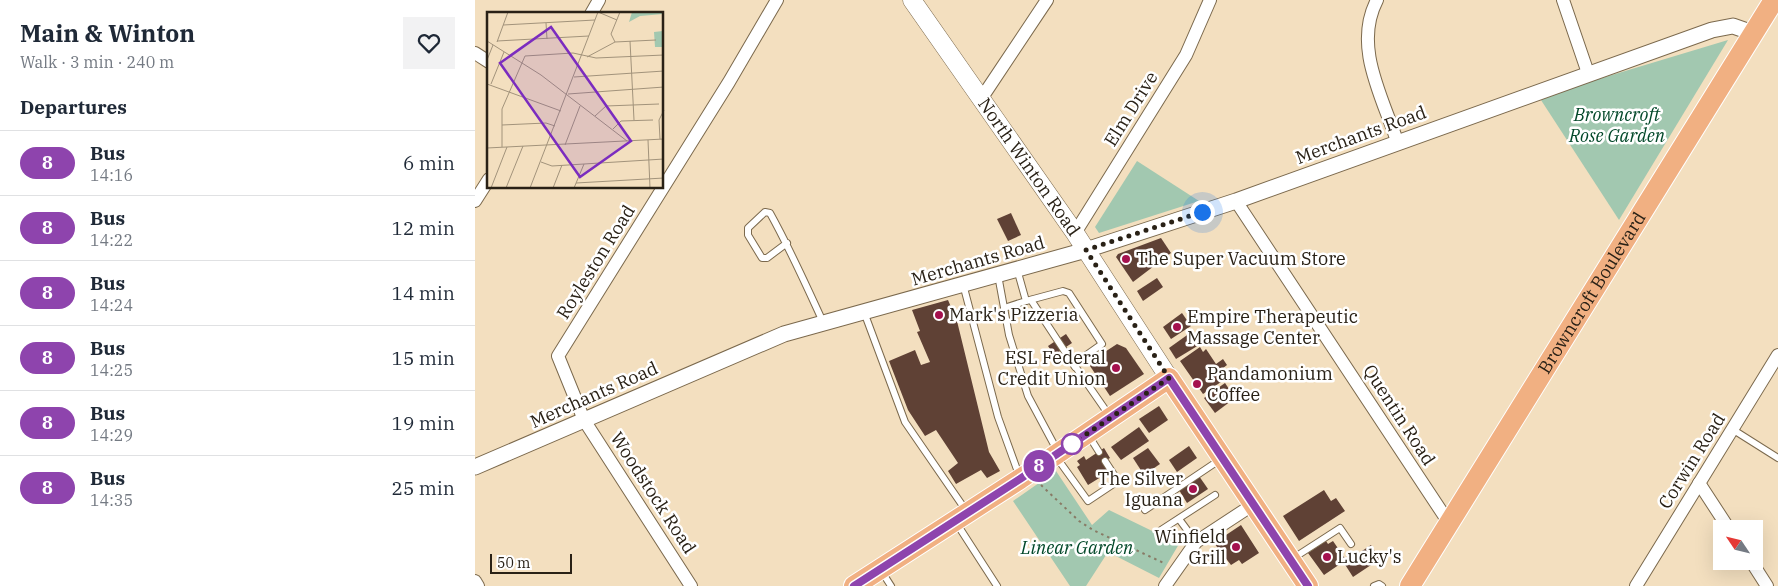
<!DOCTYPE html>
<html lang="en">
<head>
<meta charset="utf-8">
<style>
	:root { --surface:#fff; --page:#f2f2f3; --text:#1f2937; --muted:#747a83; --line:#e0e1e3 }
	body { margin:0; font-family:"IBM Plex Serif",serif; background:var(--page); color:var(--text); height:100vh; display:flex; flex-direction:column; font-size:19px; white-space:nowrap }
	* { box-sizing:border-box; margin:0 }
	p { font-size:16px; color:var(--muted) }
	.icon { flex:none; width:28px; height:28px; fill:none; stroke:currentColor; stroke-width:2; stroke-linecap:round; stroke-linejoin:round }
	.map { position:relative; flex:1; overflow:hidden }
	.side { display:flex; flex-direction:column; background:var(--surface); width:475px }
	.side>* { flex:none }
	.badge { padding:0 10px; border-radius:16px; font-size:18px; line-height:32px }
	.needle { width:32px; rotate:305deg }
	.tools { position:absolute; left:1238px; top:520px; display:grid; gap:10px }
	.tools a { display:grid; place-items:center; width:50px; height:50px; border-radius:0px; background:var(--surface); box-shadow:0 5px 20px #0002; font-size:25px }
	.scale { position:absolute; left:15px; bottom:12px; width:82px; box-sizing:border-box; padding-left:5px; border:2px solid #292116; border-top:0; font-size:14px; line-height:18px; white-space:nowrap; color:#292116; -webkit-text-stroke:4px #fff; paint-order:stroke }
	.you { position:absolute; width:25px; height:25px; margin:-12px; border:4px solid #fff; border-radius:50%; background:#1a73e8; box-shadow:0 0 0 8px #1a73e833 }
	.map>.badge { position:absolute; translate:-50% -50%; box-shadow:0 0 0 2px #fff }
	h2 { padding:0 20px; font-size:19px; line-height:45px }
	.round { display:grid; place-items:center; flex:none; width:52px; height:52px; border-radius:0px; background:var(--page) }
	.overview { display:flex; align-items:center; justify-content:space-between; height:85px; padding:0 20px }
	h1 { font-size:24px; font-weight:700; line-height:38px }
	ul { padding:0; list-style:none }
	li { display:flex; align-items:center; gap:15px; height:65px; padding:0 20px; border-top:1px solid var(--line) }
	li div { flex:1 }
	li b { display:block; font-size:19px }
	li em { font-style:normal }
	li .badge { min-width:55px; font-weight:700; text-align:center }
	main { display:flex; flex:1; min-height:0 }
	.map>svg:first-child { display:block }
	.green { fill:#a2c8b0 }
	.building { fill:#5f4135 }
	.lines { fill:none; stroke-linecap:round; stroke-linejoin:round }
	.service-casing { stroke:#7b694d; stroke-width:8 }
	.minor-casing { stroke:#7b694d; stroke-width:14 }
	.tertiary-casing { stroke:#7b694d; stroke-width:17 }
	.secondary-casing { stroke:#7b694d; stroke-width:19 }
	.primary-casing { stroke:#fff; stroke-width:22 }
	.path { stroke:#887a65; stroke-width:2; stroke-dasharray:2.5 4; stroke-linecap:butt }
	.service { stroke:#fff; stroke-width:6 }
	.minor { stroke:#fff; stroke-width:12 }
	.tertiary { stroke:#fff; stroke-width:15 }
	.secondary { stroke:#fff; stroke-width:18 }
	.primary { stroke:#f1b082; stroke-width:20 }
	.line-casing { stroke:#fff; stroke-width:11 }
	.line { stroke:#8e44ad; stroke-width:8 }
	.walk { stroke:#292116; stroke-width:5; stroke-dasharray:0 9 }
	.poi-dot { fill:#a5114e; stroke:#fff; stroke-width:2 }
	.stop-dot { fill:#fff; stroke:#8e44ad; stroke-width:2.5 }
	.labels { text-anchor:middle; stroke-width:5; stroke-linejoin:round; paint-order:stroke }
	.street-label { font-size:18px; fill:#292116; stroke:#fff }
	.park-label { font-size:18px; font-style:italic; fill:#024829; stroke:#fff }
	.poi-label { font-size:18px; fill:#292116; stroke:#fff; text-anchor:start }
	.inset-road { fill:none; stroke:#a2937b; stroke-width:1 }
	.view { fill:#7b2cbf; fill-opacity:0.15; stroke:#7b2cbf; stroke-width:2.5 }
	.inset-edge { fill:none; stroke:#292116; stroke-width:2.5 }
</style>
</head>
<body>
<main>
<section class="side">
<div class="overview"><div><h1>Main &amp; Winton</h1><p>Walk · 3 min · 240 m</p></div><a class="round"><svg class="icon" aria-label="heart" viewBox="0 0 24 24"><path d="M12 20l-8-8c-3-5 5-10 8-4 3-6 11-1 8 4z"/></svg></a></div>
<h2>Departures</h2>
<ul>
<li><span class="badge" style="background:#8e44ad;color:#fff">8</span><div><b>Bus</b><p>14:16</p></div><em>6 min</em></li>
<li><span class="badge" style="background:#8e44ad;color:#fff">8</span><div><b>Bus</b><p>14:22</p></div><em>12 min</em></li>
<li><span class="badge" style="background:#8e44ad;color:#fff">8</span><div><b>Bus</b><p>14:24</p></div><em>14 min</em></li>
<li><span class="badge" style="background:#8e44ad;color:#fff">8</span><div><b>Bus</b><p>14:25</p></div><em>15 min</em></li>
<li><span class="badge" style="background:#8e44ad;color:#fff">8</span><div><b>Bus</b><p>14:29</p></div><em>19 min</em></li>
<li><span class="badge" style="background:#8e44ad;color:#fff">8</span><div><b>Bus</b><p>14:35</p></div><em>25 min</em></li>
</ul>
</section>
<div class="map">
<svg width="1303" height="586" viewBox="0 0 1303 586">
	<rect width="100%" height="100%" fill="#f3dfbf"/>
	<!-- green -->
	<g class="green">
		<path d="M1253 40 1144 220 1064 97Z"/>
		<path d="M662 161 724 201 624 233 620 227Z"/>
		<path d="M581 471 617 525 634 510 704 544 684 578 633 552 611 586H595L538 501Z"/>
	</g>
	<!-- building -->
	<g class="building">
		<path d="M536 213 546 235 533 241 522 219Z"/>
		<path d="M686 238 696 253 658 282 641 257 643 254Z"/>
		<path d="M682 278 688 287 668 301 662 291Z"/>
		<path d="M473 300 482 321 514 452 525 471 512 478 506 470 481 484 473 471 483 463 461 430 450 436 433 410 414 361 440 350 446 365 455 362 442 332 445 331 437 310Z"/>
		<path d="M707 313 716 326 696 339 688 327Z"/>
		<path d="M715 333 724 345 701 359 694 348Z"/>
		<path d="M591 334 597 343 579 355 573 346Z"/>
		<path d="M642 344 651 348 669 374 635 396 613 363Z"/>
		<path d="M725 347 728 352 731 349 741 364 748 359 752 365 743 372 749 380 728 394 705 361Z"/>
		<path d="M750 383 760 398 740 413 729 398Z"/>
		<path d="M684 406 693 420 674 433 664 419Z"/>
		<path d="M664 427 674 441 646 460 636 447Z"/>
		<path d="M714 446 722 458 702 472 694 460Z"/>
		<path d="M629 448 635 458 628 462 634 472 613 485 602 467 605 465 602 461 609 456 611 460Z"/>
		<path d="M673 448 685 464 669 475 658 458Z"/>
		<path d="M724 476 733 489 712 503 704 490Z"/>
		<path d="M849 490 856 501 861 498 870 511 824 541 808 516Z"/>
		<path d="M766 525 784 553 767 564 764 560 756 565 739 543Z"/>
		<path d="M851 541 853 544 858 541 871 560 849 575 833 553Z"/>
		<path d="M896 545 905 559 878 577 869 563Z"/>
	</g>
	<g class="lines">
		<!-- service casing -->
		<g class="service-casing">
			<g id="service">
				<path d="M312 243 292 258H287L273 235V228L290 212 295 213C315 249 331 285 348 322"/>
				<path d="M523 275 534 335 553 396 583 452"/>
				<path d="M488 284 523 417 544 475"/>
				<path d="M556 300 600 367"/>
				<path d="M551 301 588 291 594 293 627 344 600 363V366L634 415"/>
				<path d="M529 308 551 301 542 269"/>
				<path d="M389 312 430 422 492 512"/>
				<path d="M1257 429 1303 458"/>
				<path d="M614 436 624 452"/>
				<path d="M582 458 613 501 643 481 630 461"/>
				<path d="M670 510 746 459"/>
				<path d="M704 519 721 542"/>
				<path d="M482 524 522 586"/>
				<path d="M686 530 740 495"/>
				<path d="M817 559 865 528 876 544"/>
				<path d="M407 572 416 586"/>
				<path d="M899 586 904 584 907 586"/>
			</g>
		</g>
		<!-- minor casing -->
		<g class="minor-casing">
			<g id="minor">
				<path d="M902 0C878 46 907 96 922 141"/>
				<path d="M1088 0 1113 73"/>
				<path d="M116 14 124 0"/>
				<path d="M0 53 14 62"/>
				<path d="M506 99 572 0"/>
				<path d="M0 201 14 179"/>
				<path d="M761 201 974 523"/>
				<path d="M600 233 711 55 735 0"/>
				<path d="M1224 483 1254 529"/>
				<path d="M1276 561 1292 586"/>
				<path d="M0 581 3 586"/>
				<path d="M216 586 109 420 83 356 254 82 302 0"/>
				<path d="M690 586 721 542 779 504"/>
				<path d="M1161 586 1303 355"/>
			</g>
		</g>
		<!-- tertiary casing -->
		<g class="tertiary-casing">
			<path id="tertiary" d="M0 467 309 334 611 250 761 201 1237 30 1258 26 1278 33"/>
		</g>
		<!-- secondary casing -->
		<g class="secondary-casing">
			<g id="secondary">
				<path id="s1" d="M437 0 600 233 694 378"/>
			</g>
		</g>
		<!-- primary casing -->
		<g class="primary-casing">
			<g id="primary">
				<path d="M379 586 545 479 694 378 833 586"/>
				<path id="s2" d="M935 586 1299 0"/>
			</g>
		</g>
		<!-- path -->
		<path class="path" d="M566 485 604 521 618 530 691 564"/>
		<!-- service -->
		<use href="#service" class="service"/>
		<!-- minor -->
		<use href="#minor" class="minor"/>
		<!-- tertiary -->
		<use href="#tertiary" class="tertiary"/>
		<!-- secondary -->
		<use href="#secondary" class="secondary"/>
		<!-- primary -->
		<use href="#primary" class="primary"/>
	</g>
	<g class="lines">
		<!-- line casing -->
		<g class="line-casing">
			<path id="line" d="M379 586 545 479 694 378 833 586"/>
		</g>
		<!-- line -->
		<use href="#line" class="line"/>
		<!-- walk -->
		<path class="walk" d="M597 444 694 378 611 250 727 212"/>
	</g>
	<!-- markers -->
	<g class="poi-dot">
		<circle cx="651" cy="259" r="5"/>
		<circle cx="464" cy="315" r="5"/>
		<circle cx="702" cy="327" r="5"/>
		<circle cx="641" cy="368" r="5"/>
		<circle cx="722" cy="384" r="5"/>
		<circle cx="718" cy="489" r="5"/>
		<circle cx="761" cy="547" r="5"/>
		<circle cx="852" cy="557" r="5"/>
	</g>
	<circle class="stop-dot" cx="597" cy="444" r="10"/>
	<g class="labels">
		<!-- street labels -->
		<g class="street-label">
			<text transform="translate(656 109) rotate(-58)" y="6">Elm Drive</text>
			<text transform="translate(886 135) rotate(-20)" y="6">Merchants Road</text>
			<text dy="6" stroke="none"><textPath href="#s1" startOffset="204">North Winton Road</textPath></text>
			<text transform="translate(503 261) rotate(-16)" y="6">Merchants Road</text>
			<text transform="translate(121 262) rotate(-58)" y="6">Royleston Road</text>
			<text dy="6" stroke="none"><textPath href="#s2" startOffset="345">Browncroft Boulevard</textPath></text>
			<text transform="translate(119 395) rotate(-24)" y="6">Merchants Road</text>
			<text transform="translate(924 415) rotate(57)" y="6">Quentin Road</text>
			<text transform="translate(1217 461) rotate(-58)" y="6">Corwin Road</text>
			<text transform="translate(178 493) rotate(57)" y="6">Woodstock Road</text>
		</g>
		<!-- park labels -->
		<g class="park-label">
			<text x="1142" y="121">Browncroft<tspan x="1142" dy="21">Rose Garden</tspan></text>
			<text x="602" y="554">Linear Garden</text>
		</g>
		<!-- poi labels -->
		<g class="poi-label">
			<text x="661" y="265">The Super Vacuum Store</text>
			<text x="474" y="321">Mark's Pizzeria</text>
			<text x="712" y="323">Empire Therapeutic<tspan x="712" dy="21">Massage Center</tspan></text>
			<text x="631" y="364" text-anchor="end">ESL Federal<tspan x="631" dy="21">Credit Union</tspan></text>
			<text x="732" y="380">Pandamonium<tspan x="732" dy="21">Coffee</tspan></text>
			<text x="708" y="485" text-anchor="end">The Silver<tspan x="708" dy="21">Iguana</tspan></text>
			<text x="751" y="543" text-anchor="end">Winfield<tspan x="751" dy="21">Grill</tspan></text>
			<text x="862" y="563">Lucky's</text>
		</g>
	</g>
	<!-- overview -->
	<g transform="translate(12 12)">
		<rect width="176" height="176" fill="#f3dfbf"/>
		<path d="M145 0H176V2L153 4 142 10ZM176 19V35H168L167 20Z" fill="#a2c8b0"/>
		<path class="inset-road" d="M111 0 130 8M59 11 60 27M16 13 108 8M0 29 54 63 140 129M10 29 102 24M143 29 147 108M10 30 21 0M128 30 124 22 133 0M100 45 128 30 169 28M0 48 6 33M87 65 177 59M0 72 74 99M4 72 17 40M81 82 177 75M0 102V120M108 104 119 94 172 92M15 113 59 111 68 114M126 117 134 109 166 108M173 127 172 108 177 98M161 128 163 176M78 133 93 94M15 135V97L38 44 86 41 109 46 177 43M0 136 177 127M54 150 65 154 177 147M89 171 177 166M4 176 20 135M19 176 36 134M43 176 111 0M66 176 75 153M87 176 97 152"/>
		<path class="view" d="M64 15 144 129 93 165 13 51Z"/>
		<rect width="176" height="176" class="inset-edge"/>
	</g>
</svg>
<div class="tools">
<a><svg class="needle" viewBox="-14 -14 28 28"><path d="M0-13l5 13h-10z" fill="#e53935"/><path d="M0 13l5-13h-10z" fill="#747a83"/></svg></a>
</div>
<div class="scale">50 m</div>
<div class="you" style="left:727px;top:212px"></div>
<b class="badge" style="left:564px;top:466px;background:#8e44ad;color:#fff">8</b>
</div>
</main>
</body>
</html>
